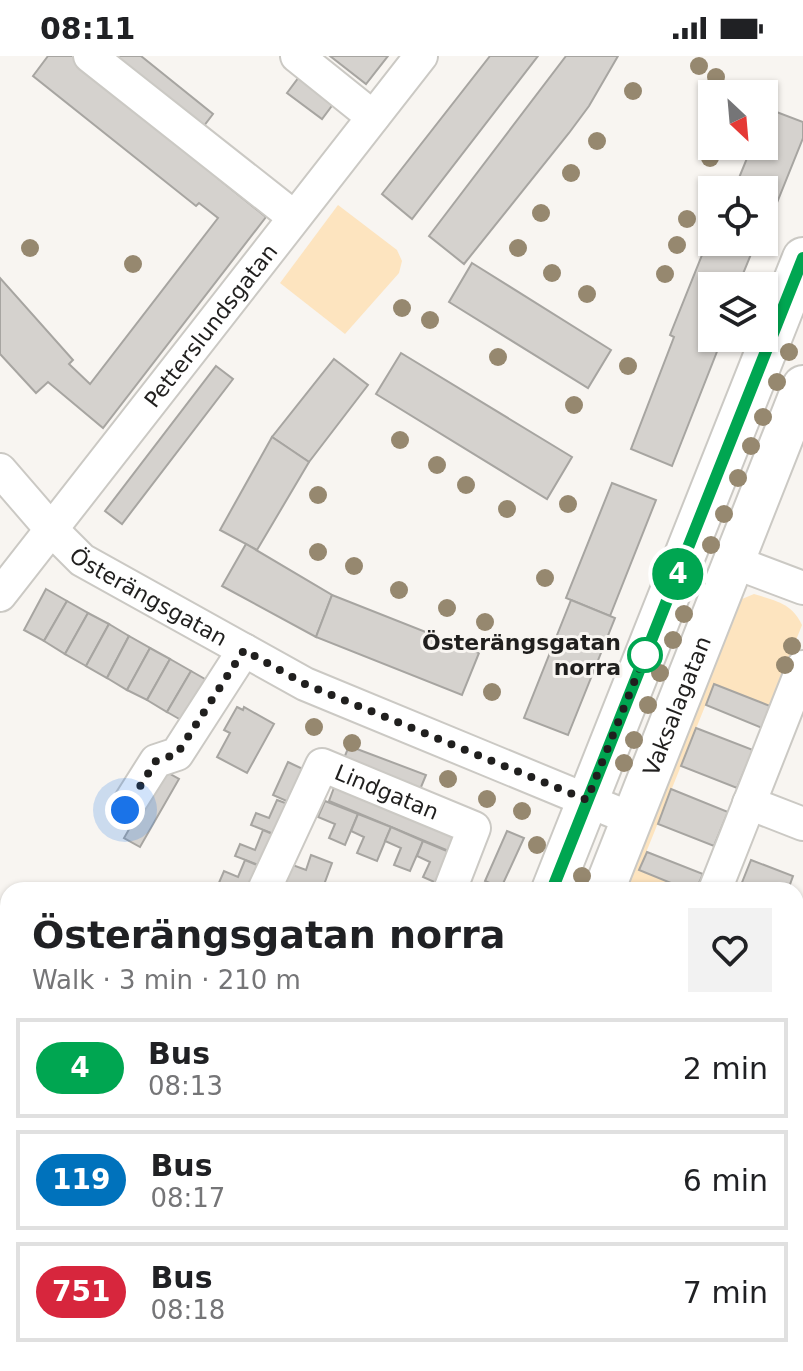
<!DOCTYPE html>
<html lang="en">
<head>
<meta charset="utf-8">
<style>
	:root { --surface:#fff; --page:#f2f2f2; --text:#202124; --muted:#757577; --line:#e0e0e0 }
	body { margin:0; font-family:"DejaVu Sans",sans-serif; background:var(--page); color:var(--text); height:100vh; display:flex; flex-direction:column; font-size:30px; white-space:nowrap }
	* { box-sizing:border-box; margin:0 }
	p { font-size:26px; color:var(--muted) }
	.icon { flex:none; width:44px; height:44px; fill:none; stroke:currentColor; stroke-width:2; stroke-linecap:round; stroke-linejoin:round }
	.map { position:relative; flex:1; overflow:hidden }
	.panel { position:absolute; left:0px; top:826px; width:804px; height:490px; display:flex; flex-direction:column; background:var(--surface); border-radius:24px 24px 0 0; box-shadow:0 2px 6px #0004 }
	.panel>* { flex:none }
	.badge { padding:0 16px; border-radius:26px; font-size:28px; line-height:52px }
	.needle { width:52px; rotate:154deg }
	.buttons { position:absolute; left:698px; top:24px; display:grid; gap:16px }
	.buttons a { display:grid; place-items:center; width:80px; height:80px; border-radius:0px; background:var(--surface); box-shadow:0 2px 6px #0004; font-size:40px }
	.you { position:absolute; width:40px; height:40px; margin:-20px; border:6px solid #fff; border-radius:50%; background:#1a73e8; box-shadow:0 0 0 12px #1a73e833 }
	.map>.badge { position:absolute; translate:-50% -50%; box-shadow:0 0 0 4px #fff }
	.round { display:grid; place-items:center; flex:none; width:84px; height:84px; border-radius:0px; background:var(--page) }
	.head { display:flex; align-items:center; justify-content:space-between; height:136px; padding:0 32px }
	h1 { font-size:38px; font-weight:800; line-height:60px }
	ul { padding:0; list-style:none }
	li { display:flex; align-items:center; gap:24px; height:100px; margin:0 16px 12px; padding:0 16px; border:4px solid var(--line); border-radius:0px }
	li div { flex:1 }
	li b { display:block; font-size:30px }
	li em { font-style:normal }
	li .badge { min-width:88px; font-weight:700; text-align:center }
	.status { display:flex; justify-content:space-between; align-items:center; height:56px; padding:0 40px; background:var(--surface); direction:ltr }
	.status svg { height:22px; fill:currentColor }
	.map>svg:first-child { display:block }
	.green { fill:#fde4bf }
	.building { fill:#d5d2ce; stroke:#a7a5a1; stroke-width:2 }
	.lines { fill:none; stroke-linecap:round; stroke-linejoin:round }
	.minor-casing { stroke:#cbc9c4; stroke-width:36 }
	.major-casing { stroke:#cbc9c4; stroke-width:44 }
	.minor { stroke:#fff; stroke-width:32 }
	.major { stroke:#fff; stroke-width:40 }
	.tree { fill:#96886f }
	.line-casing { stroke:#fff; stroke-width:18 }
	.line { stroke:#00a651; stroke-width:12 }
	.walk { stroke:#201f1e; stroke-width:8; stroke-dasharray:0 14.4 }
	.stop-dot { fill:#fff; stroke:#00a651; stroke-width:4 }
	.labels { text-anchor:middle; stroke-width:6; stroke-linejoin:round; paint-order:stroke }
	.street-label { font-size:22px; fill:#201f1e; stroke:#f8f5f1 }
	.stop-label { font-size:22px; font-weight:bold; fill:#201f1e; stroke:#f8f5f1; text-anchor:end }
</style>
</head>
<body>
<div class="status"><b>08:11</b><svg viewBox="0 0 49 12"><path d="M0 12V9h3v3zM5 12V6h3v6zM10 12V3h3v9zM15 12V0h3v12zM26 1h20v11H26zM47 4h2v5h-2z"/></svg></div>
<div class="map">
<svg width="803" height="1315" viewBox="0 0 803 1315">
	<rect width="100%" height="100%" fill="#f8f5f1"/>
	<!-- green -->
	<g class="green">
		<path d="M338 149 397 194 402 205 399 217 345 278 280 227Z"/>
		<path d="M754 538C776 545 792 547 802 569L770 650 714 628 639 814 688 834H626L742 543Z"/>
	</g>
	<!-- building -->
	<g class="building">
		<path d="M48 0H79L227 113 219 123 266 161 103 372 48 326 36 337 0 298V222L73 304 69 308 90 328 218 162 199 147 196 150 33 20Z"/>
		<path d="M107 0H141L213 58 200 75Z"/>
		<path d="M330 0H388L366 28Z"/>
		<path d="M490 0H538L412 163 382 138Z"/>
		<path d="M566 0H618L589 50 569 77 464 208 429 180Z"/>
		<path d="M299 21 334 47 322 63 287 37Z"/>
		<path d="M766 52 803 66V82L764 179V134H734L752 90H764Z"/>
		<path d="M712 174V186H756L738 230H712V282H717L714 291 718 293 672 410 631 393 674 281 670 279Z"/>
		<path d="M472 207 611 294 588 332 449 246Z"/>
		<path d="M401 297 572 401 547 443 376 338Z"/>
		<path d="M334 303 368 329 309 406 272 381Z"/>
		<path d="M216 310 233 323 122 468 105 455Z"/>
		<path d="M272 381 309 406 257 494 220 474Z"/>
		<path d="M612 427 656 444 610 560 566 542Z"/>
		<path d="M246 488 332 539 316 581 222 530Z"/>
		<path d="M46 533 67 545 44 585 24 574Z"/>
		<path d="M332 539 479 597 462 639 316 581Z"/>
		<path d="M571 544 615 562 568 679 524 662Z"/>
		<path d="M67 545 88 557 65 598 44 585Z"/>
		<path d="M88 557 109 568 86 610 65 598Z"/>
		<path d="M109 568 129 580 107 622 86 610Z"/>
		<path d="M129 580 150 592 127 634 107 622Z"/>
		<path d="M150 592 170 603 147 644 127 634Z"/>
		<path d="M170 603 191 615 167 656 147 644Z"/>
		<path d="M191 615 212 627 188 668 167 656Z"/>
		<path d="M714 628 770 650 762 672 706 649Z"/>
		<path d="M237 651 243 654 244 651 274 668 247 717 217 701 230 677 224 674Z"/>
		<path d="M696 672 753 694 737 732 681 710Z"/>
		<path d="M349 690 426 719 419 736 342 707Z"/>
		<path d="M288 706 305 714 291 747 273 739Z"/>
		<path d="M163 714 179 723 140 791 124 782Z"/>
		<path d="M335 729 457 780 451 796 329 745Z"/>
		<path d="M671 733 728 756 714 790 658 768Z"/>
		<path d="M277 744 299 752 286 783 251 769 256 757 269 762Z"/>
		<path d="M325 745 358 758 345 789 329 782 335 768 318 761Z"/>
		<path d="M358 758 391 771 377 805 357 797 364 781 351 775Z"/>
		<path d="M391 771 423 785 410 815 394 809 401 792 385 785Z"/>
		<path d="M263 774 282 782 269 813 235 800 240 788 255 794Z"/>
		<path d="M507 775 524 782 501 832 485 825Z"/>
		<path d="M423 785 454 798 441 829 423 821 430 806 417 800Z"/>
		<path d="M647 796 703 818 696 834H688L639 814Z"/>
		<path d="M311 799 332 807 322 834H302L283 827 290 808 306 814Z"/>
		<path d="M245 804 264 812 255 834H230L218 829 224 815 238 821Z"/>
		<path d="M751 804 793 820 788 834H739Z"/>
		<path d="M0 933 8 940V963L0 972Z"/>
		<path d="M796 935 803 938V989L796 986Z"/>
		<path d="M796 1031 803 1034V1084L796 1082Z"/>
		<path d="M8 1136V1211L0 1220V1145Z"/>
		<path d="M797 1170 803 1173V1230L796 1227Z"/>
		<path d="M796 1292 803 1295V1315H729L712 1308H796Z"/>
		<path d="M106 1308H148L166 1315H111L105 1312Z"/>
		<path d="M272 1308H309L306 1315H275Z"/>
		<path d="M553 1308H595L592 1315H550Z"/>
	</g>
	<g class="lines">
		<!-- minor casing -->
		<g class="minor-casing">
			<g id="minor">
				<path d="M90 0 294 161"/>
				<path d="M297 0 373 61"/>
				<path id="s1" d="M0 414 51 473 82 504 305 628 632 763"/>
				<path d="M734 506 803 532"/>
				<path id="s2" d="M0 539 421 0"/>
				<path d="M749 747 803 768"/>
				<path d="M125 754 156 705 177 698 244 594"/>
				<path id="s3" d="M264 834 322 709 474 772 450 834"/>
				<path d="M715 834 803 611"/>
				<path d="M0 901 8 907"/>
				<path d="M796 1020 803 1023"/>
				<path d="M796 1274 803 1277"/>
				<path d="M15 1308 28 1315"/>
				<path d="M181 1308 200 1315"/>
				<path d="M258 1315 261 1308"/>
				<path d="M524 1315 527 1308"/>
			</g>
		</g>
		<!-- major casing -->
		<g class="major-casing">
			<g id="major">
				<path d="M552 834 803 202"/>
				<path id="s4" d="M604 834 803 330"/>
				<path d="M360 1315 362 1308"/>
				<path d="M409 1315 412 1308"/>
			</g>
		</g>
		<!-- minor -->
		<use href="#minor" class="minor"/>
		<!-- major -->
		<use href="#major" class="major"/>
	</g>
	<!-- trees -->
	<g class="tree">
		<circle cx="699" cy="10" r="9"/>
		<circle cx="716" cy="21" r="9"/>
		<circle cx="633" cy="35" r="9"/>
		<circle cx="597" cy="85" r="9"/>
		<circle cx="710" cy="102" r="9"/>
		<circle cx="571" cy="117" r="9"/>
		<circle cx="541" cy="157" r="9"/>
		<circle cx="687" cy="163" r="9"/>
		<circle cx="677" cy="189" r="9"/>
		<circle cx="30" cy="192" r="9"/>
		<circle cx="518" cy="192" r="9"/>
		<circle cx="133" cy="208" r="9"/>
		<circle cx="552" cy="217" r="9"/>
		<circle cx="665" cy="218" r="9"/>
		<circle cx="587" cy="238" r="9"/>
		<circle cx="402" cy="252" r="9"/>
		<circle cx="430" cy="264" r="9"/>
		<circle cx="789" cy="296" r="9"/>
		<circle cx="498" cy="301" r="9"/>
		<circle cx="628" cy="310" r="9"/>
		<circle cx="777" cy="326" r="9"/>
		<circle cx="574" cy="349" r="9"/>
		<circle cx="763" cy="361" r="9"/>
		<circle cx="400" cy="384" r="9"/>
		<circle cx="751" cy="390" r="9"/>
		<circle cx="437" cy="409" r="9"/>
		<circle cx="738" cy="422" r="9"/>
		<circle cx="466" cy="429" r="9"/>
		<circle cx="318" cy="439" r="9"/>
		<circle cx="568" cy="448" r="9"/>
		<circle cx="507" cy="453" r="9"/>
		<circle cx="724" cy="458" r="9"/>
		<circle cx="711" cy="489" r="9"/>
		<circle cx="318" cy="496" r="9"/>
		<circle cx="354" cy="510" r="9"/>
		<circle cx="545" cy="522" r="9"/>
		<circle cx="697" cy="525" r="9"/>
		<circle cx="399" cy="534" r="9"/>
		<circle cx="447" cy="552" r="9"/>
		<circle cx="684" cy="558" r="9"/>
		<circle cx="485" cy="566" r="9"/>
		<circle cx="673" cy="584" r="9"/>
		<circle cx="792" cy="590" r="9"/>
		<circle cx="785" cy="609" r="9"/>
		<circle cx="660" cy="617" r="9"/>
		<circle cx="492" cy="636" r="9"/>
		<circle cx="648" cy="649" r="9"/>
		<circle cx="314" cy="671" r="9"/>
		<circle cx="634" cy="684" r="9"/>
		<circle cx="352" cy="687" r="9"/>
		<circle cx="624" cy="707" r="9"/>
		<circle cx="448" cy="723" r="9"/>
		<circle cx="487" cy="743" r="9"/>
		<circle cx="522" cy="755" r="9"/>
		<circle cx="537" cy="789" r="9"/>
		<circle cx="582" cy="820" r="9"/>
	</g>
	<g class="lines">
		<!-- line casing -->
		<g class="line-casing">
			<path id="line" d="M552 834 803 202"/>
		</g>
		<!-- line -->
		<use href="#line" class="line"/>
		<!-- walk -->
		<path class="walk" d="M125 754 156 705 177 698 244 594 305 628 587 744 645 599"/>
	</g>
	<!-- markers -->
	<circle class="stop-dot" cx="645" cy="599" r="16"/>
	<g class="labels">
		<!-- street labels -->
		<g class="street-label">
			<text dy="8" stroke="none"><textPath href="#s2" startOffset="342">Petterslundsgatan</textPath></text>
			<text dy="8" stroke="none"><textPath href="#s1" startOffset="198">Österängsgatan</textPath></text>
			<text dy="8" stroke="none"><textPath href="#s4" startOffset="198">Vaksalagatan</textPath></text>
			<text dy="8" stroke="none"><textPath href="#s3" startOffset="208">Lindgatan</textPath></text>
		</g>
		<!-- stop labels -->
		<g class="stop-label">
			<text x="621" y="594">Österängsgatan<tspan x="621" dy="25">norra</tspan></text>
		</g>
	</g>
</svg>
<div class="buttons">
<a><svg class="needle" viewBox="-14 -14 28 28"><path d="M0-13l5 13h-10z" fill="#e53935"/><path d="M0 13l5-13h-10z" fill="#757577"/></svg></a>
<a><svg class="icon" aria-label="locate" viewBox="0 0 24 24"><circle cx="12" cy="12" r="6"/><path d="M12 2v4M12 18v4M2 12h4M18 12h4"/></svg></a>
<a><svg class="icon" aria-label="layers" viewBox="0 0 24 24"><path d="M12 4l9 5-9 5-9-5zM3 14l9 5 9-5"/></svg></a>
</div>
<div class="you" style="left:125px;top:754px"></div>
<b class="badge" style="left:678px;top:518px;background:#00a651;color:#fff">4</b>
<section class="panel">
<div class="head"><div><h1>Österängsgatan norra</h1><p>Walk · 3 min · 210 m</p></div><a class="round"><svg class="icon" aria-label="heart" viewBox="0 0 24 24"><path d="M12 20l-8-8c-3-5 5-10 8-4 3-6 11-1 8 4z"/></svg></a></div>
<ul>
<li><span class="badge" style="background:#00a651;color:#fff">4</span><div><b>Bus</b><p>08:13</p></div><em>2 min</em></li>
<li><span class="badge" style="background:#0072bc;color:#fff">119</span><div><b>Bus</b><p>08:17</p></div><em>6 min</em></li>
<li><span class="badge" style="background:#d7263d;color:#fff">751</span><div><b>Bus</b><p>08:18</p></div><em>7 min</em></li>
</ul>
</section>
</div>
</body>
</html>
